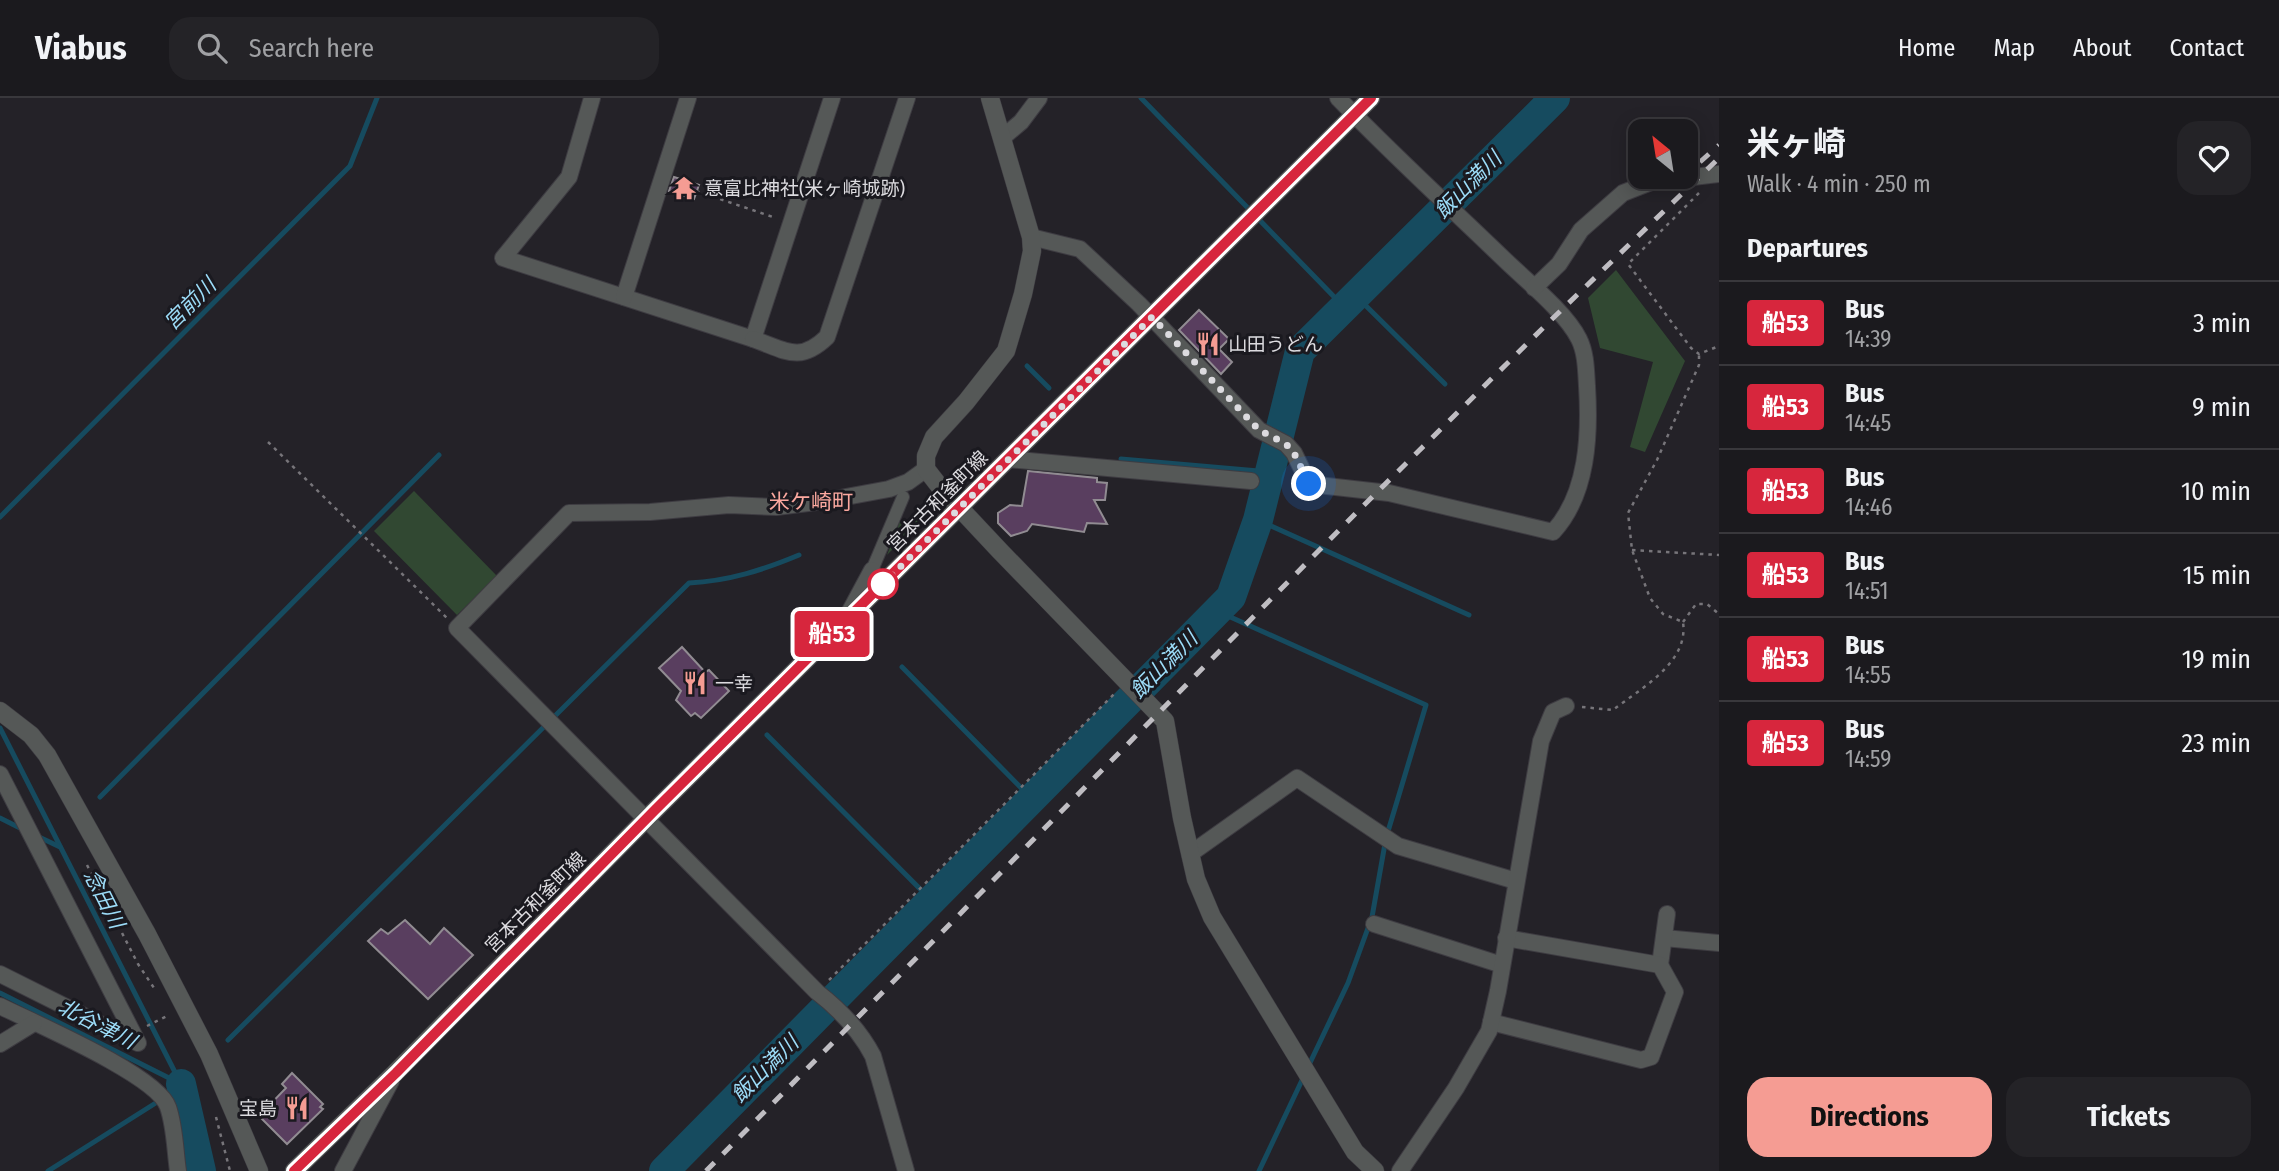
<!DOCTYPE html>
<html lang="en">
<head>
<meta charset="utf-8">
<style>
	:root { --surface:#1b1a1e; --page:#242327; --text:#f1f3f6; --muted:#a0a1a4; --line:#39383c; --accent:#f59c93 }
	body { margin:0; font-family:"Fira Sans Condensed","Noto Sans JP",sans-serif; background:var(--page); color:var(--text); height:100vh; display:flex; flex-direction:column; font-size:26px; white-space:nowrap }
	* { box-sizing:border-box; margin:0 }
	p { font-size:23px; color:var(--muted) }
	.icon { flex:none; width:38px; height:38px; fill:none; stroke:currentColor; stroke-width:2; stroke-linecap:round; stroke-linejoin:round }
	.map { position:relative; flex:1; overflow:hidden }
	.panel { display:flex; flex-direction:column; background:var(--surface); width:560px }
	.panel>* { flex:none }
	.badge { padding:0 14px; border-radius:5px; font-size:24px; line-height:46px }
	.needle { width:46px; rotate:330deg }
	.buttons { position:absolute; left:1628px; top:21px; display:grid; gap:14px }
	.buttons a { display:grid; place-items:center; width:70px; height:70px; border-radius:14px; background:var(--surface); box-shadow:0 4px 18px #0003,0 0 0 2px var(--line); font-size:35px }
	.you { position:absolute; width:35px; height:35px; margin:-18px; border:5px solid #fff; border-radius:50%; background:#1a73e8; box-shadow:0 0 0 10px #1a73e833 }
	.map>.badge { position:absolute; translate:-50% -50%; box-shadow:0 0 0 4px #fff }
	h2 { padding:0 28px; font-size:26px; line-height:63px }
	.round { display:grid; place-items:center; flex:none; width:74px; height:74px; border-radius:21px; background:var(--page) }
	.summary { display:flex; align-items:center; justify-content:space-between; height:119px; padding:0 28px }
	h1 { font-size:33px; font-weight:700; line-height:52px }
	.cta { display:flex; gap:14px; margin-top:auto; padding:14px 28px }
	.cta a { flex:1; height:80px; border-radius:21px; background:var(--accent); color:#111; font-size:28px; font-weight:700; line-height:80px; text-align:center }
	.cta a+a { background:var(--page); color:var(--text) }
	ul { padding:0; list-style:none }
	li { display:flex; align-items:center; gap:21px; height:84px; padding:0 28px; border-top:2px solid var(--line) }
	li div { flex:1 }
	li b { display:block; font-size:26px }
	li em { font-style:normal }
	li .badge { min-width:77px; font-weight:700; text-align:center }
	header { display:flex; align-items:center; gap:42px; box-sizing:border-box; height:98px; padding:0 35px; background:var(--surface); border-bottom:2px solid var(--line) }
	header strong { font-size:33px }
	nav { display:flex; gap:38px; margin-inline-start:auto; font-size:24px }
	.search { width:490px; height:63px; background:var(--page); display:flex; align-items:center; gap:18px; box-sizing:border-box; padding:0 24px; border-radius:21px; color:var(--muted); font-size:26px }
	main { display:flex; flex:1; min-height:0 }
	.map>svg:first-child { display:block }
	.green { fill:#314832 }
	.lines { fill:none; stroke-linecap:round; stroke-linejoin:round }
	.stream { stroke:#164b5f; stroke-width:5 }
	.river { stroke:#164b5f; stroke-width:30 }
	.building { fill:#593e5f; stroke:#918c92; stroke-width:2 }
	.pedestrian-casing { stroke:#3e3c42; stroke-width:14 }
	.minor-casing { stroke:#3e3c42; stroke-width:18 }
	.tertiary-casing { stroke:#3e3c42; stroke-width:19 }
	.path { stroke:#77757a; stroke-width:2.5; stroke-dasharray:3.5 5; stroke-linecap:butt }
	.pedestrian { stroke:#555857; stroke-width:12 }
	.minor { stroke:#555857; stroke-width:16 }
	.tertiary { stroke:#555857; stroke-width:18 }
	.rail { stroke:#bfbdc2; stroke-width:5; stroke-dasharray:12 12; stroke-linecap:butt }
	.line-casing { stroke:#fff; stroke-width:16 }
	.line { stroke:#d7263d; stroke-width:10 }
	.walk { stroke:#dcdbdf; stroke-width:7; stroke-dasharray:0 12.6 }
	.stop-dot { fill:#fff; stroke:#d7263d; stroke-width:3.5 }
	.labels { text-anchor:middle; stroke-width:6; stroke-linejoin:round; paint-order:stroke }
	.poi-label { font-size:19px; fill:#dcdbdf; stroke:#1a191f; text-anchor:start }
	.street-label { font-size:19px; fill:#dcdbdf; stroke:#1a191f }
	.water-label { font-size:21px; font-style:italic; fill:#9cdcf8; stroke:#1a191f }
	.neighbourhood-label { font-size:21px; fill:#fba89f; stroke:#1a191f }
</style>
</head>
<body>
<header>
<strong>Viabus</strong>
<div class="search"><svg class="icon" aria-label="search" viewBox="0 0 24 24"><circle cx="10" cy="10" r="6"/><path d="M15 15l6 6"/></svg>Search here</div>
<nav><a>Home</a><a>Map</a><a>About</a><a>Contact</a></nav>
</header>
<main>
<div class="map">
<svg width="1719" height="1073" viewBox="0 0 1719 1073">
	<rect width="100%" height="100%" fill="#242228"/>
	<!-- green -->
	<g class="green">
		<path d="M1616 172 1685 263 1645 354 1630 349 1653 264 1600 250 1588 200Z"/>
		<path d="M414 393 497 478 457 517 374 433Z"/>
		<path d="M923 420 887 457 900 423Z"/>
	</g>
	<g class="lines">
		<!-- stream -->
		<g class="stream">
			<path d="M1141 0 1344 209"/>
			<path d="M1536 0 1546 9"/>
			<path d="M1356 198 1445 286"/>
			<path d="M1027 268 1049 290"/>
			<path d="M1121 361 1270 374"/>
			<path d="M0 419 350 68 377 0"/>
			<path d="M1258 422 1469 517"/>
			<path d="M1217 513 1426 607 1386 740 1372 819 1348 885 1308 969"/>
			<path d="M902 569 1032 701"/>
			<path d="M0 630 181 986"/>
			<path d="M767 637 932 803"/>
			<path d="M100 699 439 357"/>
			<path d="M0 720 22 731"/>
			<path d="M37 738 60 749"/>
			<path d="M0 895 181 986"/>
			<path d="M228 942 689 485C729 483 763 472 799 457"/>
			<path d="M48 1073 181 989"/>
			<path d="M1259 1073 1304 978"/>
		</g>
		<!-- river -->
		<g class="river">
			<path d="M181 986 201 1073"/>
			<path d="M664 1073 1231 499 1258 422 1300 253 1555 0"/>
		</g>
	</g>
	<!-- building -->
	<g class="building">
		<path d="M674 79 699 87 694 101 669 93Z"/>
		<path d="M1199 212 1229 241 1219 251 1232 264 1221 276 1179 232Z"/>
		<path d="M1028 373 1097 380V384L1107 385 1105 402H1094L1107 426 1087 425 1084 434 1032 426 1027 433 1011 438 998 425V415L1010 407 1022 408Z"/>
		<path d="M682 549 705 574 709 572 729 593 701 620 695 615 691 618 676 602 681 593 659 570Z"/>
		<path d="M405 822 430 846 444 830 473 857 428 901 368 843 381 831 388 836Z"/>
		<path d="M292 975 323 1006 320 1009 323 1011 287 1046 259 1018 286 990 282 986Z"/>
	</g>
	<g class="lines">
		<!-- pedestrian casing -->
		<g class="pedestrian-casing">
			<path id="pedestrian" d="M872 472 903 399"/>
		</g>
		<!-- minor casing -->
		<g class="minor-casing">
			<g id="minor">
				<path d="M592 0 569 79 503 160 753 241 832 0"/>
				<path d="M1002 40 1021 24 1039 0"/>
				<path d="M1031 139 1080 151 1139 206 1259 332 1286 346 1294 355 1309 386 1389 395 1553 434C1588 396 1590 336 1587 288 1586 272 1586 255 1579 241 1566 215 1528 184 1506 163 1450 109 1392 56 1338 0"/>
				<path d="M1534 190 1559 166 1581 132 1623 95 1651 84 1719 76"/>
				<path d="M624 199 688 0"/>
				<path d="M753 241C785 252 799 266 827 239L907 0"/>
				<path d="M1008 361 1251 383"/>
				<path d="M850 513 872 472"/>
				<path d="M0 676 138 945 0 876"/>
				<path d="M1190 756 1297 680 1398 748 1516 783"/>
				<path d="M1374 826 1502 867"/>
				<path d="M1664 840 1719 845"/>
				<path d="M1660 867 1667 816"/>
				<path d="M0 908C34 925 157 977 168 1009 175 1029 175 1053 178 1073"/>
				<path d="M1491 924 1641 962 1651 959 1675 894 1660 867 1506 840"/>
				<path d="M0 946 34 925"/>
				<path d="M343 1073 391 983"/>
				<path d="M906 1073 873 958C860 933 839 911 817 894L457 530 569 415 650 414 729 407 776 409 824 403 889 391 908 384 926 371"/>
				<path d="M1400 1073 1456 990 1489 933 1498 893 1541 643 1553 614 1566 608"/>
			</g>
		</g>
		<!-- tertiary casing -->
		<g class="tertiary-casing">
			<g id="tertiary">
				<path d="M990 0 1031 139 1032 153 1023 196 1006 253 966 304 934 339 926 358V371L940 389 1000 453 1165 623 1182 720 1196 781 1212 819 1355 1054 1375 1073"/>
				<path d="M0 613 31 637 47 657 147 836 209 956 259 1073"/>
				<path d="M294 1073 395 975 655 712 1371 0"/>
			</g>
		</g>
		<!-- path -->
		<g class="path">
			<path d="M696 93 776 120"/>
			<path d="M1699 95 1628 166 1691 250 1699 256 1719 248"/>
			<path d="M268 344 447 520"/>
			<path d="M1632 452 1719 457"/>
			<path d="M1683 524 1696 506H1707L1719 516"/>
			<path d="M1582 609 1613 612C1641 590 1689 565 1683 524L1663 516 1650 500 1632 452 1628 415 1657 362 1699 267V256"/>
			<path d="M87 767 138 866 154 890"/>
			<path d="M829 882 1116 594"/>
			<path d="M147 928 169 917"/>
			<path d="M216 1019 230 1073"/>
		</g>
		<!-- pedestrian -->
		<use href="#pedestrian" class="pedestrian"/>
		<!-- minor -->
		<use href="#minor" class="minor"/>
		<!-- tertiary -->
		<use href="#tertiary" class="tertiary"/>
		<!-- rail -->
		<g class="rail">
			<path d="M1700 64 1719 47"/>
			<path d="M706 1073 1356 415 1550 223 1719 60"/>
		</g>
	</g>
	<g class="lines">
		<!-- line casing -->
		<g class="line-casing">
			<path id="line" d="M294 1073 396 975 655 712 1371 0"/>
		</g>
		<!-- line -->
		<use href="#line" class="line"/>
		<!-- walk -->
		<path class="walk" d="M883 486 1152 219 1259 332 1286 346 1294 355 1309 386"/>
	</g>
	<!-- icons -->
	<defs>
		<g id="temple-bare" transform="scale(1.89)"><path d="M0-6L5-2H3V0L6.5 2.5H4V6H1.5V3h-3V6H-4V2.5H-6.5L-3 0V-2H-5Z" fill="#f59c93" stroke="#1a191f" stroke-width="2.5" paint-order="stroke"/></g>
		<g id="restaurant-bare" transform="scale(1.89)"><path d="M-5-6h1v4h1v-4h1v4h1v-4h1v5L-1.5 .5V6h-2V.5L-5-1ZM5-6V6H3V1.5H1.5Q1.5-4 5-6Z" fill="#f59c93" stroke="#1a191f" stroke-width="2.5" paint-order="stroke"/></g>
	</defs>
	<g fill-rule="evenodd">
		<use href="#temple-bare" x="684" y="90"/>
		<use href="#restaurant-bare" x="1208" y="246"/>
		<use href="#restaurant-bare" x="695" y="585"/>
		<use href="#restaurant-bare" x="297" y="1010"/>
	</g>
	<!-- markers -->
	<circle class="stop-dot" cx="883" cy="486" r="14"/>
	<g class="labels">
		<!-- poi labels -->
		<g class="poi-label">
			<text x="704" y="97">意富比神社(米ヶ崎城跡)</text>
			<text x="1228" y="253">山田うどん</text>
			<text x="715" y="592">一幸</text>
			<text x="277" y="1017" text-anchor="end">宝島</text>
		</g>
		<!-- street labels -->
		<g class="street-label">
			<text transform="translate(937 403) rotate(-45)" y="7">宮本古和釜町線</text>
			<text transform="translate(535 804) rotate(-45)" y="7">宮本古和釜町線</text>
		</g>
		<!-- water labels -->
		<g class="water-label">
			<text transform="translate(1468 87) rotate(-45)" y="7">飯山満川</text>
			<text transform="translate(190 206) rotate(-45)" y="7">宮前川</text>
			<text transform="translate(1164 567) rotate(-45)" y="7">飯山満川</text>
			<text transform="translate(104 801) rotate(63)" y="7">念田川</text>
			<text transform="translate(97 926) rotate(27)" y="7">北谷津川</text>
			<text transform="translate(765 971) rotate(-45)" y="7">飯山満川</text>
		</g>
		<!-- neighbourhood labels -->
		<g class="neighbourhood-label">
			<text x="811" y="411">米ケ崎町</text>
		</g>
	</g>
</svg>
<div class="buttons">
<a><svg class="needle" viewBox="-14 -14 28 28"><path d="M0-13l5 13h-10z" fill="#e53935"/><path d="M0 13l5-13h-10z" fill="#a0a1a4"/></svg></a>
</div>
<div class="you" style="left:1309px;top:386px"></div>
<b class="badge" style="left:832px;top:536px;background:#d7263d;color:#fff">船53</b>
</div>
<section class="panel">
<div class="summary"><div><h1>米ヶ崎</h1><p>Walk · 4 min · 250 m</p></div><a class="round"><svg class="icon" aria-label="heart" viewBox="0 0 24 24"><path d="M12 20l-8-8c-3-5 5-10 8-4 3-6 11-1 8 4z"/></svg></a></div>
<h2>Departures</h2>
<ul>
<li><span class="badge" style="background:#d7263d;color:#fff">船53</span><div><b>Bus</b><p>14:39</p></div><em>3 min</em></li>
<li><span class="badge" style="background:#d7263d;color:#fff">船53</span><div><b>Bus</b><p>14:45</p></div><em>9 min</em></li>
<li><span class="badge" style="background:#d7263d;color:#fff">船53</span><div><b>Bus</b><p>14:46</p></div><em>10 min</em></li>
<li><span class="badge" style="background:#d7263d;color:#fff">船53</span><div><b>Bus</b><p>14:51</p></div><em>15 min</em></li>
<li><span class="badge" style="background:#d7263d;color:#fff">船53</span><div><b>Bus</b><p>14:55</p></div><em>19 min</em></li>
<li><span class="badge" style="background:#d7263d;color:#fff">船53</span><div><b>Bus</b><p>14:59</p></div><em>23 min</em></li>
</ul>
<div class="cta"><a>Directions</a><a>Tickets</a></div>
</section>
</main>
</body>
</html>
